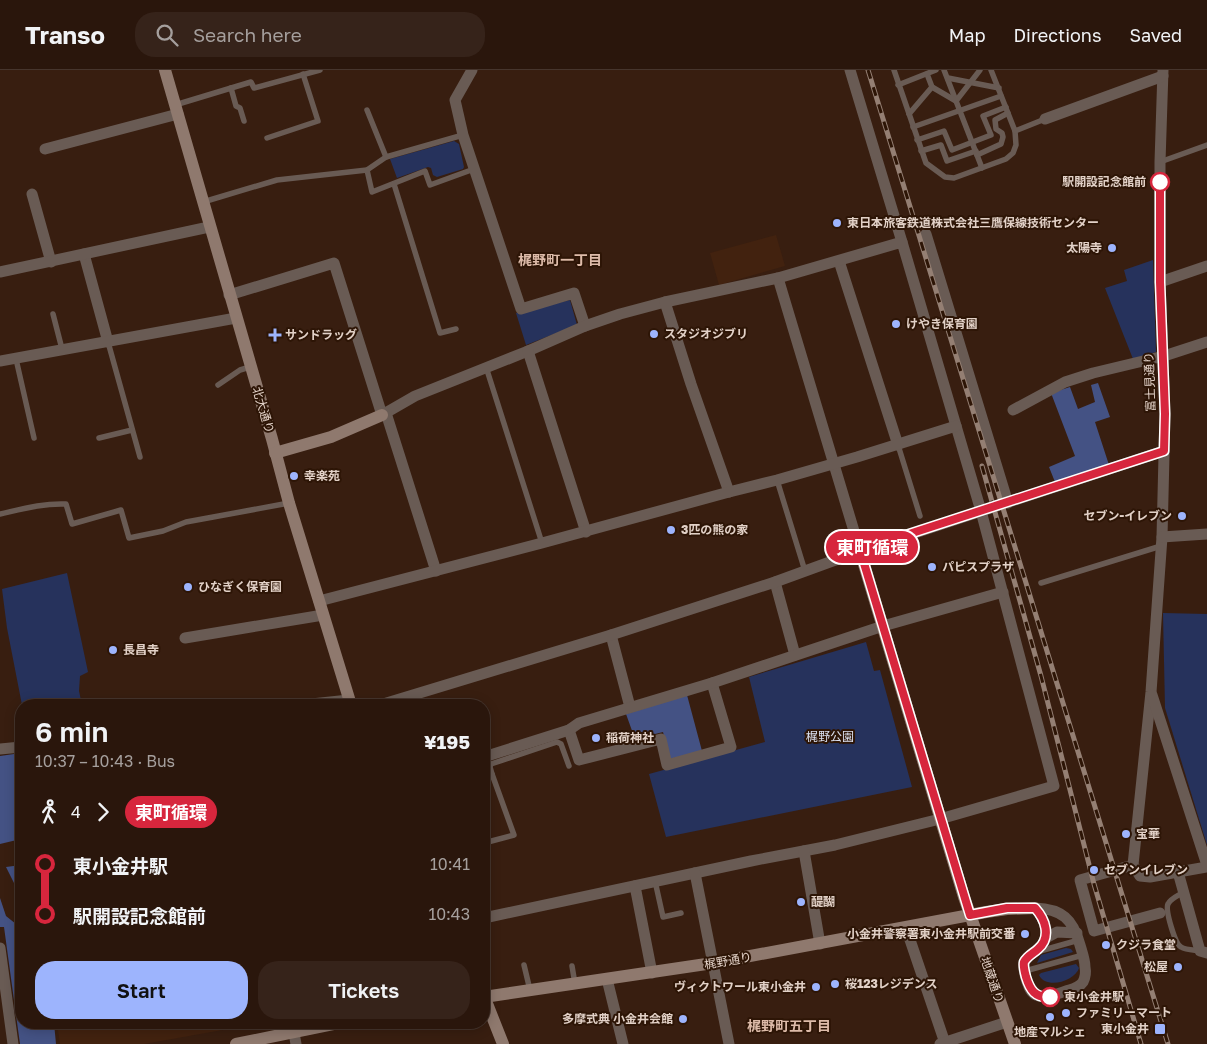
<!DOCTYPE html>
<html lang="en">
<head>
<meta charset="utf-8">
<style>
	:root { --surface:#2a160c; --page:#36231a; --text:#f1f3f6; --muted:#a59f9d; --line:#46352d; --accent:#9db4fd }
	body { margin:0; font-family:"Golos Text","Noto Sans JP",sans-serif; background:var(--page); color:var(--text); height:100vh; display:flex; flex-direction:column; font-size:19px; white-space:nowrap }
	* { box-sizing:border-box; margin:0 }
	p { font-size:16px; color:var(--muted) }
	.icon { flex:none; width:28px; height:28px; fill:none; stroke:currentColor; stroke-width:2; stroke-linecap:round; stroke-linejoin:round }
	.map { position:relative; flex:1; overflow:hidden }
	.panel { position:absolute; left:15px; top:629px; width:475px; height:330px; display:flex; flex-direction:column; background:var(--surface); border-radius:20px; box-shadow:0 2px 12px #0003,0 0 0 1px var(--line) }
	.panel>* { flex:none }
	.badge { padding:0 10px; border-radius:16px; font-size:18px; line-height:32px }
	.map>.badge { position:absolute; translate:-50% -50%; box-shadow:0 0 0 2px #fff }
	.legs { display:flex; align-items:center; gap:8px; height:55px; padding:0 20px; font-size:16px }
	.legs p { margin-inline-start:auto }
	.head { display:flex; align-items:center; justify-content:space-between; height:85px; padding:0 20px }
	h1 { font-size:28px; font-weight:600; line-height:38px }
	.button { display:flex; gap:10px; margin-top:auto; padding:10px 20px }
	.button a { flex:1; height:58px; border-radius:20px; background:var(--accent); color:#111; font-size:20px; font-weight:600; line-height:58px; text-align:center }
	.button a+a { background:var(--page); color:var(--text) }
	ul { padding:0 20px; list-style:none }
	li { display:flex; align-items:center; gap:18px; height:50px; font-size:19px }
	li i { display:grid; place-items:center; width:8px; height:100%; margin:0 6px; background:currentColor }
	li i::after { content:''; width:12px; height:12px; margin:-6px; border:4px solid; border-radius:50%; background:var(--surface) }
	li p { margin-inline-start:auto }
	li:first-child i { background:linear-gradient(#0000 50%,currentColor 0) }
	li:last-child i { background:linear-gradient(currentColor 50%,#0000 0) }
	header { display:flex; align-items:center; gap:30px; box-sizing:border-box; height:70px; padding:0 25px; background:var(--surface); border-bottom:1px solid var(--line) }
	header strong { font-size:24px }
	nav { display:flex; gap:28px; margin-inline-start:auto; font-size:18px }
	.search { width:350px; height:45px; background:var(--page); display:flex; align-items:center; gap:12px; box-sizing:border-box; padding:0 18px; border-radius:20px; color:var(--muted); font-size:19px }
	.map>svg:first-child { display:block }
	.built { fill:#42220f }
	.green { fill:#26325c }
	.forest { fill:#445284 }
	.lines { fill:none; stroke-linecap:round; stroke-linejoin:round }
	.lane { stroke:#695b54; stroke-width:5.5 }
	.street { stroke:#695b54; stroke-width:11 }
	.secondary { stroke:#8f796e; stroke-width:12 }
	.rail-casing { stroke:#947f73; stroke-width:5 }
	.rail { stroke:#2d1506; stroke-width:3; stroke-dasharray:9; stroke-linecap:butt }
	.line-1-casing { stroke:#fff; stroke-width:11 }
	.line-1 { stroke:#d7263d; stroke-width:8 }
	.stop-1-dot { fill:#fff; stroke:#d7263d; stroke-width:2.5 }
	.poi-dot { fill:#9db4fd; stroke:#2d1506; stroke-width:2 }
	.labels { text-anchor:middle; stroke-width:4; stroke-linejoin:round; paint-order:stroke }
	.stop-label { font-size:12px; font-weight:bold; fill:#e2d1c7; stroke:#2d1506; text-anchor:end }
	.poi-label { font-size:12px; font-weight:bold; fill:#e2d1c7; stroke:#2d1506; text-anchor:start }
	.street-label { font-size:12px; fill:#e2d1c7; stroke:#2d1506 }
	.park-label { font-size:12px; fill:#dce1f1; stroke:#2d1506 }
	.neighbourhood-label { font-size:14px; font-weight:bold; fill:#ddbba9; stroke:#2d1506 }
</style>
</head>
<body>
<header>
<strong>Transo</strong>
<div class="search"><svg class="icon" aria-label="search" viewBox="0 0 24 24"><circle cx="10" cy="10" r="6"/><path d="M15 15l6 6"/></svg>Search here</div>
<nav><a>Map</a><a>Directions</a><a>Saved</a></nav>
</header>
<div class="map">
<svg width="1207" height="974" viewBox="0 0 1207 974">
	<rect width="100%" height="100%" fill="#381e10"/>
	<!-- built -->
	<g class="built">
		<path d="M776 165 785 196 719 215 710 183Z"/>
		<path d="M57 953V952L262 953 144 974H60Z"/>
	</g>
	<!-- green -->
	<g class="green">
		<path d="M454 71 459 74 464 97 463 99 437 107 433 105 431 98 428 97 397 108 390 89Z"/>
		<path d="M1153 190 1156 282 1133 289 1105 218 1127 211 1124 200Z"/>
		<path d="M570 230 577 255 526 275 516 243Z"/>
		<path d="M67 503 88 602 80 606 79 621 82 635H22L7 558 2 519Z"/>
		<path d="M1163 543 1207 544V775L1165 638Z"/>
		<path d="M866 572 874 601 880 600 912 717 666 767 649 704 765 672 749 607Z"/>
		<path d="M1066 878 1071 879 1073 882 1037 893 1041 885Z"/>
		<path d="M1076 894 1079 898C1075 911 1046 920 1039 905L1041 903Z"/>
	</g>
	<!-- forest -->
	<g class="forest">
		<path d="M1098 313 1110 347 1095 352 1109 395 1055 412 1049 397 1075 386 1051 323 1070 317 1078 339 1095 332 1091 315Z"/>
		<path d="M687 625 702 681 670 689 663 662 635 669 626 644Z"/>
		<path d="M21 683V769L0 774V686Z"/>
		<path d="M21 795V823L15 815 6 797Z"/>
		<path d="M0 828 6 846 21 858V952L54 953 56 974H20L4 857H0Z"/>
	</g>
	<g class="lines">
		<!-- lane -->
		<g class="lane">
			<path d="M894 0 926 93 945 107 954 108 1006 89 1013 83 1016 75 1015 61 991 0"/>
			<path d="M944 0 982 98"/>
			<path d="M927 4 932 17"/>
			<path d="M948 8 999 18"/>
			<path d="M898 15 936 0"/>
			<path d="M231 18 236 36 240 38 244 51"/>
			<path d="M175 35 251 12 254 18 320 0"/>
			<path d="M367 40 386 87"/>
			<path d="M909 44 932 17 956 31 980 0"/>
			<path d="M913 57 1001 26"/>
			<path d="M1015 61 1045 49"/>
			<path d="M267 68 318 51 303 4"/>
			<path d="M917 70 944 61 952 80 991 65 983 46 1006 37"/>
			<path d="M921 81 941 75 947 91 976 81"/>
			<path d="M977 85 1001 74 1003 67 1002 63 996 59 995 50 1008 43"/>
			<path d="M1160 92 1207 75"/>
			<path d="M367 100 372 122 425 101 430 115 474 99"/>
			<path d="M394 114 440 263 456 259"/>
			<path d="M203 132 277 110 367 100 386 87 463 65"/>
			<path d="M53 244 62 279"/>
			<path d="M108 272 140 387"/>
			<path d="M16 289 34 368"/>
			<path d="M486 297 542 473"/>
			<path d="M218 315 240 300 250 297"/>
			<path d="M99 368 132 360"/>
			<path d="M898 375 920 446"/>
			<path d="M777 410 805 501"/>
			<path d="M0 444C22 439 43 433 66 434L72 454 121 440 129 468 163 461 186 452 289 433"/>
			<path d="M1041 513 1161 476"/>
			<path d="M484 708 492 704"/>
			<path d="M484 773 514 765 492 704 490 697 491 694 557 672 561 674 569 696"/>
			<path d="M655 811 663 847 681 843"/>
			<path d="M1184 822C1179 825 1170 829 1168 834 1165 840 1175 874 1181 877 1186 880 1194 880 1200 881"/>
			<path d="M1040 881 1079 870"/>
			<path d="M524 895 530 920"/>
			<path d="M572 896 575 914"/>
			<path d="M1025 901 1083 885"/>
		</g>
		<!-- street -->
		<g class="street">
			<path d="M472 0 455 30 463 65 521 239 574 223 585 256"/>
			<path d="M850 0 902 172"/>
			<path d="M1163 0 1160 92V212L1165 344 1162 467 1151 622 1133 795 1140 806 1150 807 1207 797"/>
			<path d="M1045 49 1163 6"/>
			<path d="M45 79 178 44"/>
			<path d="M32 124 51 192"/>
			<path d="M926 164 1008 433"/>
			<path d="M84 184 108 272"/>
			<path d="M839 191 898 375"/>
			<path d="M0 202 209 157"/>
			<path d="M778 208 860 481"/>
			<path d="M1160 212 1207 196"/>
			<path d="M229 225 334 193 382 345 415 326 528 281 585 256 620 244 665 232 778 208 902 172 981 441 1054 716 940 749 835 775 751 791 484 848"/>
			<path d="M665 232 691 314 729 422"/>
			<path d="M528 281 586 462"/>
			<path d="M0 291 236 248"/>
			<path d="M1013 340 1065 312 1093 303 1164 286 1207 272"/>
			<path d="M386 343 436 501"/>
			<path d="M1162 467 1207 464"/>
			<path d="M775 512 795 585"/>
			<path d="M319 531 542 473 729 422 777 410 857 387 956 356"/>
			<path d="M611 565 630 637"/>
			<path d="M185 568 323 545"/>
			<path d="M1152 625 1207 795"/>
			<path d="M302 635 349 630"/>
			<path d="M380 635 611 565 775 512 860 481 1164 381"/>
			<path d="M569 660 579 690 661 669 667 695 731 677 712 613"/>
			<path d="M0 679 21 677"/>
			<path d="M484 687 569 660 579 653 712 613 883 556 1003 522"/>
			<path d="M804 781 820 874"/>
			<path d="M1133 795 1080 810 1094 861 1160 843"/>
			<path d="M1178 802 1200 881 1207 883"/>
			<path d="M695 803 729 974"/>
			<path d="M635 816 652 903"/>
			<path d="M1035 838C1062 839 1073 849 1080 875 1082 882 1085 890 1085 897 1086 902 1085 908 1083 912 1079 918 1072 919 1066 921 1054 925 1036 933 1029 917 1026 910 1022 897 1025 891 1028 885 1034 882 1039 878 1052 866 1045 849 1035 838Z"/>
			<path d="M906 858 945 973"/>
			<path d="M1046 868 1057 862 1077 863"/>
			<path d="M0 878 13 974"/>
			<path d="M607 909 623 974"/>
			<path d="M294 963 296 974"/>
			<path d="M940 974 1007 952"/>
		</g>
		<!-- secondary -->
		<g class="secondary">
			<path d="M165 0 272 369 289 433 351 635"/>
			<path d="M275 383 331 367 382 345"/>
			<path d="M860 481 964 827 1015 974"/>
			<path d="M484 926 503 974"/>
			<path d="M484 927 713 893 986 842 1007 839 1035 838"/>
			<path d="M236 974 343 952"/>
		</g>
		<!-- rail casing -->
		<g class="rail-casing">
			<g id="rail">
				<path d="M868 0 1168 974"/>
				<path d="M982 396 1041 606 1094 814 1141 974"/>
			</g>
		</g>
		<!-- rail -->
		<use href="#rail" class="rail"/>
	</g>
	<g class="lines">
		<!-- line-1 casing -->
		<g class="line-1-casing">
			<path id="line-1" d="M1050 927C1035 928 1030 920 1026 907 1025 903 1023 896 1024 892 1027 886 1034 883 1038 879 1052 867 1045 849 1035 838H1007L970 845 860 480 1164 381 1165 344 1160 212V112"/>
		</g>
		<!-- line-1 -->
		<use href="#line-1" class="line-1"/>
	</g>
	<!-- markers -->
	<g class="stop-1-dot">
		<circle cx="1160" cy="112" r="9"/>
		<circle cx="1050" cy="927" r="9"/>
	</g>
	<g class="poi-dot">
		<circle cx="837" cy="153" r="5"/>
		<circle cx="1112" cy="178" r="5"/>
		<circle cx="896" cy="254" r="5"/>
		<circle cx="654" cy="264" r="5"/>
		<path d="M272.5 257.5h5v5h5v5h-5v5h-5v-5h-5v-5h5z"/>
		<circle cx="294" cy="406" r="5"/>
		<circle cx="1182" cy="446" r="5"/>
		<circle cx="671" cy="460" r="5"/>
		<circle cx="932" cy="497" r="5"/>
		<circle cx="188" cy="517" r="5"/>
		<circle cx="113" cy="580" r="5"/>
		<circle cx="596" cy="668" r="5"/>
		<circle cx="1126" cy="764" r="5"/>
		<circle cx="1094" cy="800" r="5"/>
		<circle cx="801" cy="832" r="5"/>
		<circle cx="1025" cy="864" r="5"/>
		<circle cx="1106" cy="875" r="5"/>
		<circle cx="1178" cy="897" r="5"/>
		<circle cx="835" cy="914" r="5"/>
		<circle cx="816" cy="917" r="5"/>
		<circle cx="1066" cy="943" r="5"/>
		<circle cx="1050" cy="947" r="5"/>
		<circle cx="683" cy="949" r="5"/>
		<rect x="1154" y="953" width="12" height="12" rx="2.5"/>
	</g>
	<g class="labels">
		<!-- stop labels -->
		<g class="stop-label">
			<text x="1146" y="116">駅開設記念館前</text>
			<text x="1064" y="931" text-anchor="start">東小金井駅</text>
		</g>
		<!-- poi labels -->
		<g class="poi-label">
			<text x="847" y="157">東日本旅客鉄道株式会社三鷹保線技術センター</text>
			<text x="1102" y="182" text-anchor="end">太陽寺</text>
			<text x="906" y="258">けやき保育園</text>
			<text x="664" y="268">スタジオジブリ</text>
			<text x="285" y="269">サンドラッグ</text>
			<text x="304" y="410">幸楽苑</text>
			<text x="1172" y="450" text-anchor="end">セブン-イレブン</text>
			<text x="681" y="464">3匹の熊の家</text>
			<text x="942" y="501">パピスプラザ</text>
			<text x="198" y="521">ひなぎく保育園</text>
			<text x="123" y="584">長昌寺</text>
			<text x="606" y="672">稲荷神社</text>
			<text x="1136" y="768">宝華</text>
			<text x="1104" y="804">セブンイレブン</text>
			<text x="811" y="836">醍醐</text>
			<text x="1015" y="868" text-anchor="end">小金井警察署東小金井駅前交番</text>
			<text x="1116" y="879">クジラ食堂</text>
			<text x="1168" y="901" text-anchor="end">松屋</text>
			<text x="845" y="918">桜123レジデンス</text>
			<text x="806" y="921" text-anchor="end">ヴィクトワール東小金井</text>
			<text x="1076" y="947">ファミリーマート</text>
			<text x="673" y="953" text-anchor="end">多摩式典 小金井会館</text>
			<text x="1149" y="963" text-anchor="end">東小金井</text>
			<text x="1050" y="966" text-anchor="middle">地産マルシェ</text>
		</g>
		<!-- street labels -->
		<g class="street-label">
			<text transform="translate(1150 312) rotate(-92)" y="4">富士見通り</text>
			<text transform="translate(263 340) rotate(73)" y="4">北大通り</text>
			<text transform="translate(728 891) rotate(-10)" y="4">梶野通り</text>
			<text transform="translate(992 910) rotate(71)" y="4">地蔵通り</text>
		</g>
		<!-- park labels -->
		<g class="park-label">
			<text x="830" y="671">梶野公園</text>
		</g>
		<!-- neighbourhood labels -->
		<g class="neighbourhood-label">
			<text x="560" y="195">梶野町一丁目</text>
			<text x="789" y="961">梶野町五丁目</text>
		</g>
	</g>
</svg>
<b class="badge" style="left:872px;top:477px;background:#d7263d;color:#fff">東町循環</b>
<section class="panel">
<div class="head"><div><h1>6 min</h1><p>10:37 – 10:43 · Bus</p></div><b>¥195</b></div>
<div class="legs"><svg class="icon" aria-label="walk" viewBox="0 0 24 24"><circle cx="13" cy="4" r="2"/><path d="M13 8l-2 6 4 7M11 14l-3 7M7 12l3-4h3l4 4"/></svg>4<svg class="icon" aria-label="forward" viewBox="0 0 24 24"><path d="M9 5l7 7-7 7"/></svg><b class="badge" style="background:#d7263d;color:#fff">東町循環</b></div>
<ul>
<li><i style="color:#d7263d"></i><b>東小金井駅</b><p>10:41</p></li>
<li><i style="color:#d7263d"></i><b>駅開設記念館前</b><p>10:43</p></li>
</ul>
<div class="button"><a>Start</a><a>Tickets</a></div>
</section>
</div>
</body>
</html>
